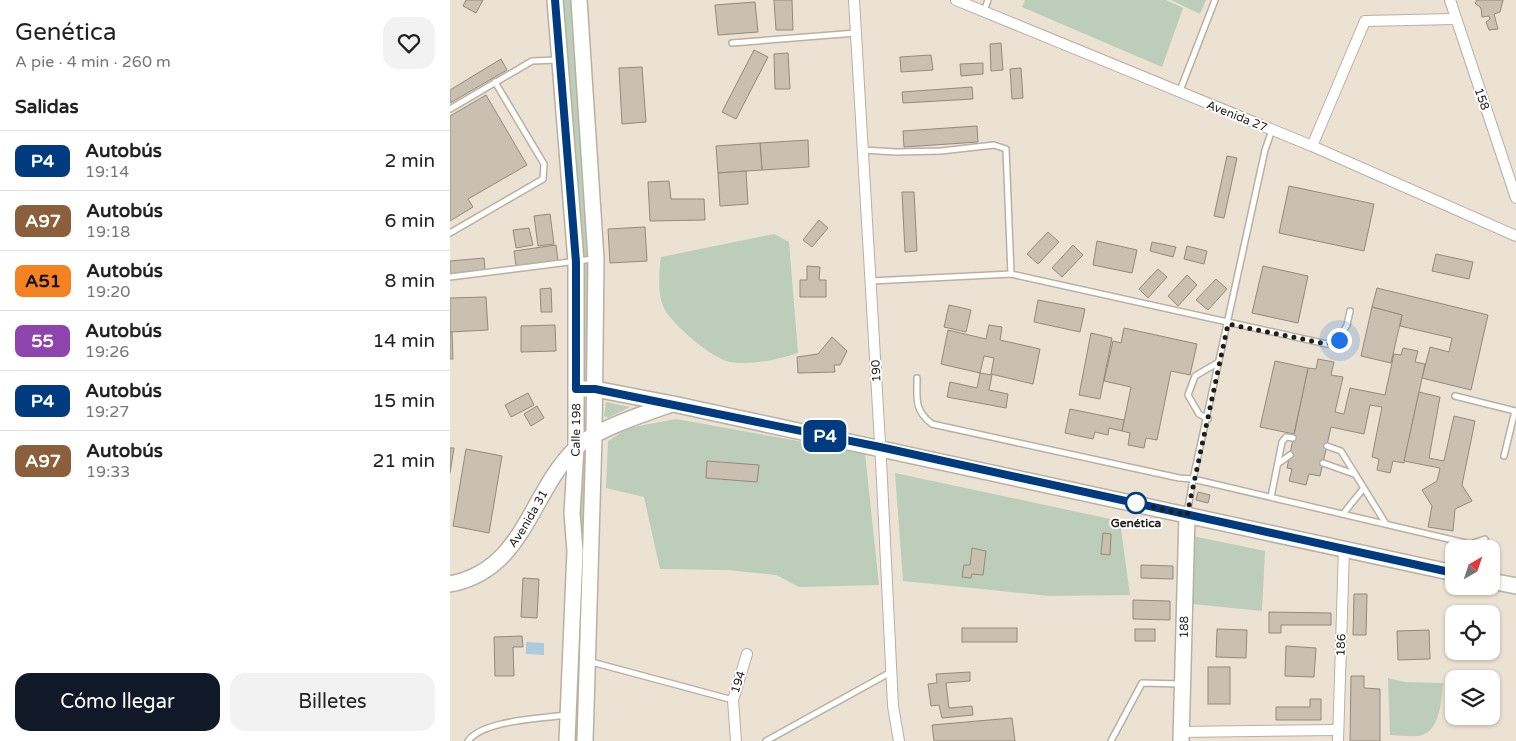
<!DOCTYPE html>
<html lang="es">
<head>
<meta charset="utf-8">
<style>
	:root { --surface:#fff; --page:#f2f2f2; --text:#222; --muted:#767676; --line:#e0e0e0; --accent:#111827 }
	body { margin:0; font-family:"Varela Round",sans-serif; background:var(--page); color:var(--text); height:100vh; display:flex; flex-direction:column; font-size:19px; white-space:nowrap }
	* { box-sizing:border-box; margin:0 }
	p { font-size:16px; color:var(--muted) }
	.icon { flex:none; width:28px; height:28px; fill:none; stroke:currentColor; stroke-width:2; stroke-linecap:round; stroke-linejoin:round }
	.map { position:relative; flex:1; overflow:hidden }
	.panel { display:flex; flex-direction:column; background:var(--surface); width:450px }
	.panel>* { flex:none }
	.badge { padding:0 10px; border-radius:8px; font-size:18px; line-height:32px }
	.needle { width:32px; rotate:39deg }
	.fabs { position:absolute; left:995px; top:540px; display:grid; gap:10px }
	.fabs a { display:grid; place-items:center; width:55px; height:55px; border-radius:10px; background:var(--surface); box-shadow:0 1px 4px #0004; font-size:25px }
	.you { position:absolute; width:25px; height:25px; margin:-12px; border:4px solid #fff; border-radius:50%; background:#1a73e8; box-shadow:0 0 0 8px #1a73e833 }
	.map>.badge { position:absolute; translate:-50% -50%; box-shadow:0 0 0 2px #fff }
	h2 { padding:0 15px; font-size:19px; line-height:45px }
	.round { display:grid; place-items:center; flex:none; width:52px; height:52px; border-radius:15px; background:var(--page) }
	.head { display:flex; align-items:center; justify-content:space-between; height:85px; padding:0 15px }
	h1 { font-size:24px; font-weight:600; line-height:38px }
	.cta { display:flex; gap:10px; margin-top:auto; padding:10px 15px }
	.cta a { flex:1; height:58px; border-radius:15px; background:var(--accent); color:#fff; font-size:20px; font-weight:600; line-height:58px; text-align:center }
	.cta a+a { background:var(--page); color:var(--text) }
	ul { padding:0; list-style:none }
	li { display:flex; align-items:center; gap:15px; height:60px; padding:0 15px; border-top:1px solid var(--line) }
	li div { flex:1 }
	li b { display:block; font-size:19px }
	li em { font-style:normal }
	li .badge { min-width:55px; font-weight:700; text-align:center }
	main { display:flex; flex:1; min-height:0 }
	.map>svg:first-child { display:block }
	.green { fill:#bcceba }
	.water { fill:#adcadf }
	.building { fill:#c9c0b1; stroke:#938a7c }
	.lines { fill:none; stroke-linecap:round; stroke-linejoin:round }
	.lane-casing { stroke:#b9b0a1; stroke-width:8 }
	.street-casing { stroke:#b9b0a1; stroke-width:12 }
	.secondary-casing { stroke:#b9b0a1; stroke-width:18 }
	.lane { stroke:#fff; stroke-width:5 }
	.street { stroke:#fff; stroke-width:10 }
	.secondary { stroke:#fff; stroke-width:15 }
	.line-casing { stroke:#fff; stroke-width:11 }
	.line { stroke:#003b80; stroke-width:8 }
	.walk { stroke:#211d18; stroke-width:5; stroke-dasharray:0 9 }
	.stop-dot { fill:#fff; stroke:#003b80; stroke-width:2.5 }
	.labels { text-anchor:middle; stroke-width:4; stroke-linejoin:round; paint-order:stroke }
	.street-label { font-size:12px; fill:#211d18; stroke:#fff }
	.stop-label { font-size:12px; font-weight:bold; fill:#211d18; stroke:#fff }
</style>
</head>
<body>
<main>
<section class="panel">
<div class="head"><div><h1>Genética</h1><p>A pie · 4 min · 260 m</p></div><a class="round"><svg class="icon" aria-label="heart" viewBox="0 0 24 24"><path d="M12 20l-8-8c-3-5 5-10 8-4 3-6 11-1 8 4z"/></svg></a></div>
<h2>Salidas</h2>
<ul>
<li><span class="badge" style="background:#003b80;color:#fff">P4</span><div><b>Autobús</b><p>19:14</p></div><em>2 min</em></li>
<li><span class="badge" style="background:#8b5e3c;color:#fff">A97</span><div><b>Autobús</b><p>19:18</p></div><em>6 min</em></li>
<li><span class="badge" style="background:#f58220;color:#111">A51</span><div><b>Autobús</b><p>19:20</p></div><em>8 min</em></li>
<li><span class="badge" style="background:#8e44ad;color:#fff">55</span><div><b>Autobús</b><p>19:26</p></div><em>14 min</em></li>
<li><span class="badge" style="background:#003b80;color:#fff">P4</span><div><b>Autobús</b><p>19:27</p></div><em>15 min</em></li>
<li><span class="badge" style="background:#8b5e3c;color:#fff">A97</span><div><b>Autobús</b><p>19:33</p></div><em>21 min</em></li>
</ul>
<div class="cta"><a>Cómo llegar</a><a>Billetes</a></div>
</section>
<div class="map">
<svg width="1066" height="741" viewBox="0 0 1066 741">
	<rect width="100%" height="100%" fill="#ece2d3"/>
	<!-- green -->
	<g class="green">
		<path d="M112 0H124L141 262 139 379 136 380 131 377Z"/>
		<path d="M575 0H716L733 8 712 67 572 7Z"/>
		<path d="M721 0H756L750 14Z"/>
		<path d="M324 234 339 242 348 353C326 360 304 365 280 362 263 359 223 325 215 310 207 297 209 271 211 257Z"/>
		<path d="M156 402 180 407 158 418 154 416Z"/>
		<path d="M226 419 415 453 429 585 349 587 326 575 277 570 210 569 194 497 156 488 158 441 178 428Z"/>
		<path d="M136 455 134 536 131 535 130 459Z"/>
		<path d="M445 473 670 521 680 595 599 596 453 581Z"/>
		<path d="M743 536 815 551 812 611 742 604Z"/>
		<path d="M132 561 135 562 127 741H124Z"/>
		<path d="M938 678 955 682 993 683C992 698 990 730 972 735 963 738 950 735 940 735Z"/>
	</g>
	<!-- water -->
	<path class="water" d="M76 642 94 643V655L76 654Z"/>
	<!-- building -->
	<g class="building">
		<path d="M16 0H33L26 13 13 6Z"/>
		<path d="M324 0H342L343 30H326Z"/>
		<path d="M1027 0H1053L1050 12 1044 14 1048 29 1039 30 1036 22 1040 19 1039 16 1032 17 1031 8 1025 3Z"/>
		<path d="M305 2 308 32 268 35 265 5Z"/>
		<path d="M551 43 553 70 541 71 540 44Z"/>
		<path d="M304 50 318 57 286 119 272 112Z"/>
		<path d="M338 53 340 89H325L324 54Z"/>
		<path d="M481 55 483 70 451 72 450 57Z"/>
		<path d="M51 59 57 70 0 103V90Z"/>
		<path d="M533 63V74L511 76 510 64Z"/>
		<path d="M192 67 196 122 172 124 169 68Z"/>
		<path d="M571 68 573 98 562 99 560 69Z"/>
		<path d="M522 87 523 99 453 103 452 92Z"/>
		<path d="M36 95 77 165 18 199 23 207 0 221V116Z"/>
		<path d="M527 126 528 142 454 147 453 131Z"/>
		<path d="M358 140 359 167 312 170 310 143Z"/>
		<path d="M310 143 312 170 268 173 266 146Z"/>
		<path d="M777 156 787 158 774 218 764 216Z"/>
		<path d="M296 171 298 204 270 206 268 173Z"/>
		<path d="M219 181 221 199H254L255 220 200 221 198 182Z"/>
		<path d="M839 186 924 204 914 251 829 233Z"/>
		<path d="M452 192H464L467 251 455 252Z"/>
		<path d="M100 214 104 244 88 246 84 216Z"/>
		<path d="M369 220 378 228 362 247 353 240Z"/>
		<path d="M195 227 197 261 160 263 158 229Z"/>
		<path d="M79 228 83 245 66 248 63 230Z"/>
		<path d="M598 232 609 242 588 264 577 254Z"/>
		<path d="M647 241 687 250 682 273 643 265Z"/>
		<path d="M702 242 726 247 723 257 700 251Z"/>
		<path d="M106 245 108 261 66 266 64 251Z"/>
		<path d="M623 245 633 255 612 277 602 268Z"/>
		<path d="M737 246 757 251 754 264 734 259Z"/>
		<path d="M986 254 1023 262 1019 279 982 271Z"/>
		<path d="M34 258 35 270 0 274V261Z"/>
		<path d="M357 266 370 267 369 280H376V297H350V280H357Z"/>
		<path d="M813 266 858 276 848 323 802 313Z"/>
		<path d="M708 269 717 277 698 298 689 289Z"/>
		<path d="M737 275 747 285 728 306 718 296Z"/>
		<path d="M766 279 777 289 758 310 746 300Z"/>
		<path d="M101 288 102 312H91L90 289Z"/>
		<path d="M927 288 1038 315 1021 390 972 378 980 347 999 352 1002 338 950 326 952 315 922 307Z"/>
		<path d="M36 297 38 330 0 332V298Z"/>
		<path d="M588 300 635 309 630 332 584 322Z"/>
		<path d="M499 305 521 310 516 332 494 327Z"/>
		<path d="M922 307 952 315 941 363 911 356Z"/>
		<path d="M105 325 106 351 71 352V326Z"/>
		<path d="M539 325 552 327 550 340 590 349 583 384 541 374 544 358 534 356 530 373 491 364 498 330 536 339Z"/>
		<path d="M674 328 747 344 740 375 721 371 707 440 696 438 694 448 678 445 680 433 672 431 681 387 654 381 663 341 671 343Z"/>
		<path d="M0 332H2L3 359H0Z"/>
		<path d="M641 333 662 338 650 399 629 395Z"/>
		<path d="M382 337 397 351 390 365H384L385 372 348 373 347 357 368 354Z"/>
		<path d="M953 348 968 351 965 362 975 364 954 463 943 461 940 473 927 470 929 459 922 457 932 407 920 405 914 434 881 427 870 476 859 474 856 485 839 481 842 469 837 468 858 368 866 369 868 359 884 362 881 375 893 377 885 412 894 414 900 388 935 395 944 354 951 355Z"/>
		<path d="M825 361 858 368 844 434 810 427Z"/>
		<path d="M530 373 542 375 539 390 558 394 556 408 497 397 500 382 527 388Z"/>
		<path d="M969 392 990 397 979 458 994 461 1004 416 1025 421 1012 485 1022 501 1005 509 1003 531 978 527 982 506 972 490 987 481 990 468 954 461Z"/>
		<path d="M78 393 84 405 61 417 55 405Z"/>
		<path d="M87 406 94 418 81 426 74 414Z"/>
		<path d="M620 409 674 420 672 431 659 428 658 435 645 432 643 439 615 433Z"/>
		<path d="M0 448H4L0 473Z"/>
		<path d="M16 449 52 456 39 533 3 526Z"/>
		<path d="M257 461 309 465 307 482 256 478Z"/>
		<path d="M748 492 760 495 758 503 746 500Z"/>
		<path d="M653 533 661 534 660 555 651 554Z"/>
		<path d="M522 548 536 551 533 575 522 574 521 578 512 577 514 565H520Z"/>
		<path d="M691 565 723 566V579L691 578Z"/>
		<path d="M73 578 89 579 87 618 71 617Z"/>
		<path d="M904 594H917L916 635H903Z"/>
		<path d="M683 600 720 601V620L683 619Z"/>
		<path d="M819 612 881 613V625H831V633H819Z"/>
		<rect x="512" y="628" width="55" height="14"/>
		<rect x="685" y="629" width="20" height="12"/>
		<path d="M767 629 797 630 796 658 766 657Z"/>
		<path d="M979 630 980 659 948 660 947 631Z"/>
		<path d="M72 636 73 647H63L64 676H45L44 637Z"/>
		<path d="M836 646 866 648 864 677 835 676Z"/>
		<rect x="758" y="667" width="22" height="37"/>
		<path d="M520 672V681L496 683 499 708 522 706 523 715 492 718 489 705 481 706 478 684 487 683 486 674Z"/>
		<path d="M901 676H914V688L930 689V741H900Z"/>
		<path d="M999 681H1004V704H1000Z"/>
		<path d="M860 699H871V720H826V707H860Z"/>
		<path d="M562 718 565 741H484L482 725Z"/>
	</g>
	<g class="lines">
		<!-- lane casing -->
		<g class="lane-casing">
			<g id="lane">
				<path d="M534 11 538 0"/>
				<path d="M282 43 406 33"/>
				<path d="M729 93 765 0"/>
				<path d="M0 109 82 61 107 60"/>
				<path d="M413 150 446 152 491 151 544 145 556 149 561 274"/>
				<path d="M0 233 93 179 94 164 45 82"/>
				<path d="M0 277 143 259"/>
				<path d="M421 281 561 274 877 344 889 340 897 325 900 311"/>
				<path d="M467 378C467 399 464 410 482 424L729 478 743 479 1020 544 1035 539"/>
				<path d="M1005 396 1065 411 1054 456"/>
				<path d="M758 419 749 414 738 395 745 376 769 362"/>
				<path d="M877 446 891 451 936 524"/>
				<path d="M829 463 840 455"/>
				<path d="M873 463 904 474"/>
				<path d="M821 497 832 442 836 437 843 438"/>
				<path d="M737 514 743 479 815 150 822 130"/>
				<path d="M893 514 913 489"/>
				<path d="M138 661 283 700"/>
				<path d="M18 741C33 720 90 719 115 715"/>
				<path d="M316 741 441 672"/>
				<path d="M661 741 692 683 731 684"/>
			</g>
		</g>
		<!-- street casing -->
		<g class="street-casing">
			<g id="street">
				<path d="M404 0 431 460 443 706 449 741"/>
				<path d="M506 0 862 146 1066 236"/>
				<path d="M1000 0 1066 198"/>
				<path d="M862 146 915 21 1005 19"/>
				<path d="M731 732 888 730"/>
				<path d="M286 741 283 700 297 654"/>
				<path d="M888 741 894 548"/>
			</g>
		</g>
		<!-- secondary casing -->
		<g class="secondary-casing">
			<g id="secondary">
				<path d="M105 0 126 262V448L122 513 125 551 117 741"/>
				<path d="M129 0 146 259 144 436 135 741"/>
				<path d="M126 389H145L223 404 1004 573"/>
				<path d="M1041 581 1066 586"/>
				<path id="s1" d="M0 584C74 570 79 495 125 449 143 430 196 413 222 404"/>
				<path id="s2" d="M731 741 737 515"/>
			</g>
		</g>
		<!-- lane -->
		<use href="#lane" class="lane"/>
		<!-- street -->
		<use href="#street" class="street"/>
		<!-- secondary -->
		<use href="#secondary" class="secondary"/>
	</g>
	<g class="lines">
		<!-- line casing -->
		<g class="line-casing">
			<path id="line" d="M105 0 126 262V389H145L430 447 1004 573"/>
		</g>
		<!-- line -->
		<use href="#line" class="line"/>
		<!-- walk -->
		<path class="walk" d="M686 503 737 515 778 324 877 344 889 340"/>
	</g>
	<!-- markers -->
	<circle class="stop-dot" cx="686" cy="503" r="10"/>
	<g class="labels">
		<!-- street labels -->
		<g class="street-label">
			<text transform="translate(1032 99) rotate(71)" y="4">158</text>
			<text transform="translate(787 116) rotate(22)" y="4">Avenida 27</text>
			<text transform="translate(426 371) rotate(-93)" y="4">190</text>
			<text transform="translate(126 430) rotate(-89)" y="4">Calle 198</text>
			<text dy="4" stroke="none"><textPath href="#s1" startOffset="106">Avenida 31</textPath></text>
			<text dy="4" stroke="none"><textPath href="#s2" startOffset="114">188</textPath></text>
			<text transform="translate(891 645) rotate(-88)" y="4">186</text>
			<text transform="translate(288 682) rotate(-72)" y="4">194</text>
		</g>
		<!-- stop labels -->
		<g class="stop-label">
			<text x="686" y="527">Genética</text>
		</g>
	</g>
</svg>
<div class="fabs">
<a><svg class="needle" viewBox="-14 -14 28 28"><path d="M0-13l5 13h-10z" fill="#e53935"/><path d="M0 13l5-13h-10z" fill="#767676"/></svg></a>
<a><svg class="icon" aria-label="locate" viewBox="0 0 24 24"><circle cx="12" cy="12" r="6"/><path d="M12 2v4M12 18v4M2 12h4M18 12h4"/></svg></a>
<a><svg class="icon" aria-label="layers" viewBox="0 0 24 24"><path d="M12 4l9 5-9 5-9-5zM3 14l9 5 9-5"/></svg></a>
</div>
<div class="you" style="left:889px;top:340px"></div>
<b class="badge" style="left:375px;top:436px;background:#003b80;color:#fff">P4</b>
</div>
</main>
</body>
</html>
